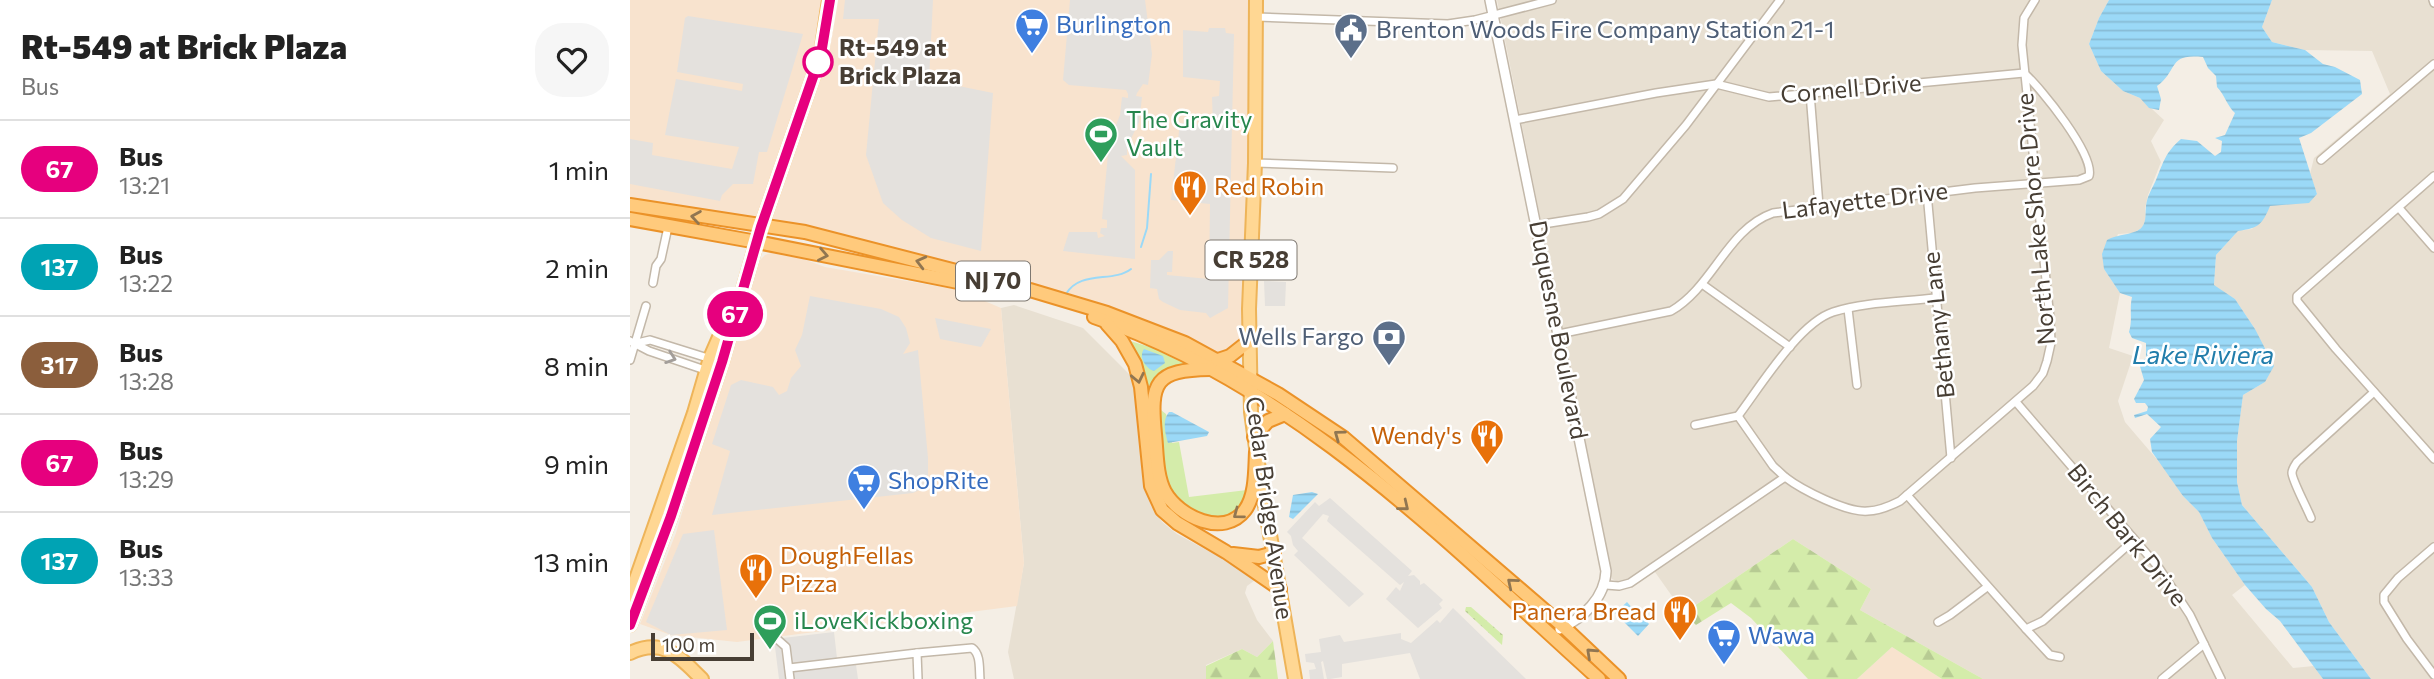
<!DOCTYPE html>
<html lang="en">
<head>
<meta charset="utf-8">
<style>
	:root { --surface:#fff; --page:#f6f6f6; --text:#222; --muted:#767676; --line:#e0e0e0 }
	body { margin:0; font-family:Commissioner,sans-serif; background:var(--page); color:var(--text); height:100vh; display:flex; flex-direction:column; font-size:26px; white-space:nowrap }
	* { box-sizing:border-box; margin:0 }
	p { font-size:23px; color:var(--muted) }
	.icon { flex:none; width:38px; height:38px; fill:none; stroke:currentColor; stroke-width:2; stroke-linecap:round; stroke-linejoin:round }
	.map { position:relative; flex:1; overflow:hidden }
	.sheet { display:flex; flex-direction:column; background:var(--surface); width:630px }
	.sheet>* { flex:none }
	.badge { padding:0 14px; border-radius:23px; font-size:24px; line-height:46px }
	.scale { position:absolute; left:21px; bottom:18px; width:103px; box-sizing:border-box; padding-left:7px; border:4px solid #473e34; border-top:0; font-size:19px; line-height:24px; white-space:nowrap; color:#473e34; -webkit-text-stroke:5px #fff; paint-order:stroke }
	.map>.badge { position:absolute; translate:-50% -50%; box-shadow:0 0 0 4px #fff }
	.round { display:grid; place-items:center; flex:none; width:74px; height:74px; border-radius:28px; background:var(--page) }
	.summary { display:flex; align-items:center; justify-content:space-between; height:119px; padding:0 21px }
	h1 { font-size:33px; font-weight:800; line-height:52px }
	ul { padding:0; list-style:none }
	li { display:flex; align-items:center; gap:21px; height:98px; padding:0 21px; border-top:2px solid var(--line) }
	li div { flex:1 }
	li b { display:block; font-size:26px }
	li em { font-style:normal }
	li .badge { min-width:77px; font-weight:700; text-align:center }
	main { display:flex; flex:1; min-height:0 }
	.map>svg:first-child { display:block }
	.residential { fill:#e8e0d2 }
	.commercial { fill:#f8e3ce }
	.grass { fill:#d4ecaa }
	.forest { fill:url(#forest-firs) }
	.park { fill:url(#park-dots) }
	.parking { fill:#e4e1dd }
	.water { fill:url(#water-rules) }
	.lines { fill:none; stroke-linecap:round; stroke-linejoin:round }
	.stream { stroke:#9bd9f7; stroke-width:2 }
	.minor-casing { stroke:#c3b8a9; stroke-width:10 }
	.tertiary-casing { stroke:#c3b8a9; stroke-width:12 }
	.primary-casing { stroke:#eeb459; stroke-width:16 }
	.trunk-casing { stroke:#eb9228; stroke-width:16 }
	.minor { stroke:#fff; stroke-width:7 }
	.tertiary { stroke:#fff; stroke-width:9 }
	.primary { stroke:#ffd793; stroke-width:12 }
	.trunk { stroke:#ffca7c; stroke-width:12 }
	.oneway { stroke:#917651 }
	.oneway2 { stroke:#a39e9a }
	.line-casing { stroke:#fff; stroke-width:16 }
	.line { stroke:#e6007e; stroke-width:10 }
	.stop-dot { fill:#fff; stroke:#e6007e; stroke-width:3.5 }
	.labels { text-anchor:middle; stroke-width:5; stroke-linejoin:round; paint-order:stroke }
	.shield { fill:#fff; stroke:#7e7871; stroke-width:2 }
	.shield-label { font-size:23px; font-weight:bold; fill:#473e34 }
	.shop-label { font-size:24px; fill:#366cbe; stroke:#fff; text-anchor:start }
	.service-label { font-size:24px; fill:#4e5e75; stroke:#fff; text-anchor:start }
	.stop-label { font-size:24px; font-weight:bold; fill:#473e34; stroke:#fff; text-anchor:start }
	.street-label { font-size:24px; fill:#473e34; stroke:#fff }
	.leisure-label { font-size:24px; fill:#27864d; stroke:#fff; text-anchor:start }
	.food-label { font-size:24px; fill:#c56008; stroke:#fff; text-anchor:start }
	.water-label { font-size:26px; font-style:italic; fill:#217dab; stroke:#fff }
</style>
</head>
<body>
<main>
<section class="sheet">
<div class="summary"><div><h1>Rt-549 at Brick Plaza</h1><p>Bus</p></div><a class="round"><svg class="icon" aria-label="heart" viewBox="0 0 24 24"><path d="M12 20l-8-8c-3-5 5-10 8-4 3-6 11-1 8 4z"/></svg></a></div>
<ul>
<li><span class="badge" style="background:#e6007e;color:#fff">67</span><div><b>Bus</b><p>13:21</p></div><em>1 min</em></li>
<li><span class="badge" style="background:#00a3b4;color:#fff">137</span><div><b>Bus</b><p>13:22</p></div><em>2 min</em></li>
<li><span class="badge" style="background:#8b5e3c;color:#fff">317</span><div><b>Bus</b><p>13:28</p></div><em>8 min</em></li>
<li><span class="badge" style="background:#e6007e;color:#fff">67</span><div><b>Bus</b><p>13:29</p></div><em>9 min</em></li>
<li><span class="badge" style="background:#00a3b4;color:#fff">137</span><div><b>Bus</b><p>13:33</p></div><em>13 min</em></li>
</ul>
</section>
<div class="map">
<svg width="1804" height="679" viewBox="0 0 1804 679">
	<defs>
		<pattern id="forest-firs" width="22" height="20" patternUnits="userSpaceOnUse" patternTransform="scale(1.75)"><rect width="22" height="20" fill="#d4ecaa"/><path d="M5 1l3.5 6h-7zM16 11l3.5 6h-7z" fill="#b7cb93"/></pattern>
		<pattern id="park-dots" width="8" height="8" patternUnits="userSpaceOnUse" patternTransform="scale(1.75)"><rect width="8" height="8" fill="#d4ecaa"/><path d="M2 2h.1M6 6h.1" fill="none" stroke="#b7cb93" stroke-width="1.8" stroke-linecap="round"/></pattern>
		<pattern id="water-rules" width="6" height="5" patternUnits="userSpaceOnUse" patternTransform="scale(1.75)"><rect width="6" height="5" fill="#9bd9f7"/><path d="M0 2.5h6" fill="none" stroke="#87bbd4"/></pattern>
	</defs>
	<rect width="100%" height="100%" fill="#f4eee5"/>
	<!-- residential -->
	<g class="residential">
		<path d="M867 0H1479L1469 18 1459 44 1471 71 1493 91 1510 98 1534 120 1521 141 1531 162 1518 195 1515 209 1516 218 1512 228 1503 233 1488 234 1474 269 1490 293 1479 348 1503 356 1488 401 1495 422 1536 470 1553 496 1569 512 1582 538 1615 585 1602 595 1663 668 1684 666 1693 679H1353L1230 610 1241 589 1163 539 1054 613 1020 565 991 583 982 579Z"/>
		<path d="M1642 0H1804V679H1741L1699 622 1682 587 1612 505 1607 482V441L1613 395 1635 382 1625 329 1605 299 1584 286 1586 255 1608 231 1622 229 1640 206 1687 194 1680 174 1684 158 1760 94 1742 51 1675 50 1642 42 1632 27Z"/>
		<path d="M384 305 453 328 503 378 513 483 521 506 532 522 547 534 628 578 617 586 615 593 627 620 643 641 627 657 612 649 576 665V679H384L378 652 394 563 371 308Z"/>
	</g>
	<!-- commercial -->
	<g class="commercial">
		<path d="M0 0H626L619 341 588 360 519 328 175 232 0 206Z"/>
		<path d="M141 253 173 259 195 267 329 290 371 308 394 563 387 606 107 642 41 635 10 624 46 533 126 264 135 255Z"/>
		<path d="M1262 647 1312 679H1227Z"/>
	</g>
	<!-- grass -->
	<g class="grass">
		<path d="M497 340 523 348 557 365 544 368 541 366 529 374 518 387 522 390 519 403Z"/>
		<path d="M527 407 536 414 542 443 549 442 559 497 617 490 610 511C595 517 589 518 573 515 526 505 531 444 527 407Z"/>
	</g>
	<!-- forest -->
	<g class="forest">
		<path d="M1163 539 1241 589 1230 610 1353 679H1312L1262 647 1227 679H1178L1121 618 1101 603 1066 625 1054 613Z"/>
		<path d="M643 641 648 679H576V666L612 649 627 657Z"/>
	</g>
	<!-- park -->
	<path class="park" d="M836 607H841L873 635 872 645 835 611Z"/>
	<!-- parking -->
	<g class="parking">
		<path d="M215 0H303L299 80 363 93 351 251 301 238 272 220 253 203 236 155 249 19H213Z"/>
		<path d="M440 0H515L522 54 518 85 513 84 507 93 506 96 512 97 509 122 497 147V155L491 156 505 170V259L433 251 439 232H467L468 238 475 236 470 233 471 228H477V220L472 219 479 143 490 115 492 97 498 98V94L496 90 439 85 433 80Z"/>
		<path d="M58 16 173 34 137 152H129L123 184H103L92 195 90 201 0 184V139L23 143 22 155 102 169 109 147 35 135 46 79 112 91 113 84 47 72 55 18Z"/>
		<path d="M579 28H595L596 33 604 34 598 308 580 318 576 313 550 310 533 302 529 299 527 289 520 288 521 260H529L538 251H543L542 272H537V275L579 279 580 204 541 200 550 123 583 126 582 97 589 96 590 81 553 77V30L578 32Z"/>
		<path d="M634 281 656 282 655 306H635Z"/>
		<path d="M180 296 251 309 269 317 276 328 280 343 273 354 288 350 298 458V486L283 493 82 515 100 451 82 444 101 385 111 380 143 387 149 395 157 391 161 378 171 366 165 350 172 335Z"/>
		<path d="M305 318 361 329 351 347 310 339Z"/>
		<path d="M700 498 782 571 778 576 784 575 790 581V585L794 583 813 600 809 604 812 608 788 628 756 599 766 587 770 591 774 582 770 585 697 521 699 516 693 514 672 538 734 594 719 607 664 555 668 551 663 545 661 536 657 532 685 502 689 506Z"/>
		<path d="M84 530 97 630 41 635 16 622 53 534Z"/>
		<path d="M823 608 896 679H790L780 653 712 664V677L700 679H697L693 661 691 662 694 679H680L679 670 686 669 684 663 676 662 675 654 691 652 689 639 710 635 714 642 771 633V639L781 643 807 620 810 623Z"/>
		<path d="M204 632 208 667 226 665 228 679H149L144 639Z"/>
	</g>
	<!-- water -->
	<g class="water">
		<path d="M1479 0H1642L1632 27 1642 42 1675 50 1693 64 1705 67 1730 80 1732 94 1681 133 1669 138 1687 194 1679 203 1640 206C1632 225 1629 228 1608 231L1586 255 1584 285 1605 299 1625 329 1644 366 1635 382 1613 395 1607 441V482L1612 505 1682 587 1699 622 1741 679H1693L1650 621 1636 609 1615 585 1582 538 1569 512 1553 496 1522 452 1520 439 1531 427 1517 414 1505 418 1504 415 1517 411 1518 407 1515 403H1506L1504 399 1514 380 1509 363 1516 358V343L1502 338 1499 332C1503 319 1499 310 1502 297L1490 293 1474 269 1472 254 1477 240C1487 234 1506 235 1512 227 1517 220 1515 213 1516 206 1517 196 1522 189 1526 180 1534 161 1535 153 1551 139L1567 141 1585 156 1591 152 1592 141 1585 138 1595 135 1605 113C1597 106 1595 95 1587 87L1586 76 1578 68 1573 57C1537 53 1549 70 1527 86L1531 99 1529 110 1519 108 1510 98 1493 91 1481 80 1471 71 1459 44 1469 18Z"/>
		<path d="M514 349 533 356 535 363 524 371C516 369 508 357 514 349Z"/>
		<path d="M539 412H542L579 432 577 436 538 443C535 433 532 420 539 412Z"/>
		<path d="M682 492 688 494 663 519 659 517 663 495Z"/>
		<path d="M997 602 1006 612H1010L1019 624 1008 636 985 613Z"/>
	</g>
	<g class="lines">
		<!-- stream -->
		<g class="stream">
			<path d="M511 247 517 228 521 174"/>
			<path d="M436 294C450 270 483 283 501 269"/>
		</g>
		<!-- minor casing -->
		<g class="minor-casing">
			<g id="minor">
				<path d="M1803 0 1804 3"/>
				<path d="M626 17 818 24 845 20 922 0"/>
				<path d="M1180 93 1189 206"/>
				<path d="M885 120 1026 93 1086 84 1139 97 1394 73C1411 88 1465 155 1459 176L1449 180 1345 188 1143 213C1097 229 1083 287 1041 311L929 334"/>
				<path d="M1691 160 1804 64"/>
				<path d="M625 163 763 168"/>
				<path d="M1804 176 1667 296V301L1706 349 1804 459"/>
				<path d="M1297 193 1321 458"/>
				<path d="M1769 208 1804 248"/>
				<path d="M907 225 958 217 969 214 993 199 1056 125 1150 0"/>
				<path d="M23 283 26 266 31 259 38 227"/>
				<path d="M1072 284 1160 347"/>
				<path d="M1218 309 1227 385"/>
				<path d="M0 341 19 351 78 371"/>
				<path d="M7 343 20 340 81 359"/>
				<path d="M0 360 16 306"/>
				<path d="M1386 402 1529 568 1560 615 1591 679"/>
				<path d="M1108 416C1130 387 1169 323 1203 312 1235 302 1272 302 1305 298"/>
				<path d="M1108 416 1143 466 1155 477"/>
				<path d="M1065 425 1108 416"/>
				<path d="M1277 495 1396 629 1413 621 1504 540"/>
				<path d="M1681 518C1677 508 1662 480 1662 473 1662 469 1665 465 1667 462L1744 392"/>
				<path d="M1804 547 1768 578 1754 595V602L1777 639 1804 675"/>
				<path d="M976 585 989 586 1000 583 1155 477C1172 490 1217 513 1238 511 1249 511 1260 506 1270 501L1403 386 1413 373 1417 361 1421 343 1420 319 1392 45 1394 18 1405 0"/>
				<path d="M1308 622 1320 615 1357 587"/>
				<path d="M1396 629 1420 655 1430 657"/>
				<path d="M147 639 156 647 160 679"/>
				<path d="M287 653 342 648C351 654 349 669 350 679"/>
				<path d="M159 668 287 653 288 679"/>
				<path d="M1532 679 1574 644"/>
			</g>
		</g>
		<!-- tertiary casing -->
		<g class="tertiary-casing">
			<path id="tertiary" d="M860 0 976 571C975 598 953 618 930 629"/>
		</g>
		<!-- primary casing -->
		<g class="primary-casing">
			<g id="primary">
				<path d="M626 0 625 163 619 309 621 412 630 477 665 679"/>
				<path d="M0 596 64 413 80 358 97 319"/>
				<path d="M0 625 41 516 92 362 131 227 191 54 199 0"/>
				<path d="M0 653C34 637 49 657 72 679"/>
			</g>
		</g>
		<!-- trunk casing -->
		<g class="trunk-casing">
			<g id="trunk">
				<path d="M0 205 175 232 400 290 477 313 555 343 648 394 714 438 934 627 989 679"/>
				<path d="M0 219 127 242 373 291"/>
				<path d="M464 317C663 384 817 542 969 679"/>
				<path d="M477 324 492 341 505 364 511 387 521 486 532 510 547 523 596 552 650 589"/>
				<path d="M588 360 600 356 619 341"/>
				<path d="M580 369C525 370 520 382 525 434 527 452 526 475 535 492 549 517 594 538 615 510 626 495 625 470 626 452"/>
				<path d="M624 437 638 421 655 414"/>
				<path d="M603 554 629 557 644 553"/>
			</g>
		</g>
		<!-- minor -->
		<use href="#minor" class="minor"/>
		<!-- tertiary -->
		<use href="#tertiary" class="tertiary"/>
		<!-- primary -->
		<use href="#primary" class="primary"/>
		<!-- trunk -->
		<use href="#trunk" class="trunk"/>
	</g>
	<!-- one-way arrows -->
	<defs><path id="oneway-chevron" d="M-2-3.5L2.5 0L-2 3.5" fill="none" stroke-width="1.6" stroke-linecap="round" stroke-linejoin="round" transform="scale(1.75)"/></defs>
	<g class="oneway">
		<use href="#oneway-chevron" transform="translate(66 217) rotate(-171)"/>
		<use href="#oneway-chevron" transform="translate(193 255) rotate(11)"/>
		<use href="#oneway-chevron" transform="translate(291 262) rotate(-166)"/>
		<use href="#oneway-chevron" transform="translate(508 378) rotate(78)"/>
		<use href="#oneway-chevron" transform="translate(709 435) rotate(-144)"/>
		<use href="#oneway-chevron" transform="translate(774 506) rotate(39)"/>
		<use href="#oneway-chevron" transform="translate(608 514) rotate(143)"/>
		<use href="#oneway-chevron" transform="translate(882 583) rotate(-140)"/>
		<use href="#oneway-chevron" transform="translate(961 653) rotate(-137)"/>
	</g>
	<use class="oneway2" href="#oneway-chevron" transform="translate(41 358) rotate(19)"/>
	<g class="lines">
		<!-- line casing -->
		<g class="line-casing">
			<path id="line" d="M0 625 41 516 92 362 131 227 191 54 200 0"/>
		</g>
		<!-- line -->
		<use href="#line" class="line"/>
	</g>
	<!-- icons -->
	<defs>
		<g id="supermarket-pin" transform="scale(1.75)"><path d="M0 17L-7.5 6A9.5 9.5 0 1 1 7.5 6Z" fill="#3f7fe0" stroke="#fff"/><path d="M-6-5.5h2.5l.6 2H6L4.5 2H-2.5L-4.4-4H-6ZM-1.5 3.2a1.3 1.3 0 1 0 .1 0ZM3 3.2a1.3 1.3 0 1 0 .1 0Z" fill="#fff"/></g>
		<g id="civic-pin" transform="scale(1.75)"><path d="M0 17L-7.5 6A9.5 9.5 0 1 1 7.5 6Z" fill="#5c6f8a" stroke="#fff"/><path d="M-.6-6.5H3V-4.5H.6V-3L4-1V1h2V6H-6V1h2V-1L-.6-3ZM-1.2 2.5V6h2.4V2.5Z" fill="#fff"/></g>
		<g id="stadium-pin" transform="scale(1.75)"><path d="M0 17L-7.5 6A9.5 9.5 0 1 1 7.5 6Z" fill="#2e9e5b" stroke="#fff"/><path d="M0-5a6.5 5 0 1 0 0 10a6.5 5 0 1 0 0-10ZM-3.5-1.8h7v3.6h-7Z" fill="#fff"/></g>
		<g id="restaurant-pin" transform="scale(1.75)"><path d="M0 17L-7.5 6A9.5 9.5 0 1 1 7.5 6Z" fill="#e8710a" stroke="#fff"/><path d="M-5-6h1v4h1v-4h1v4h1v-4h1v5L-1.5 .5V6h-2V.5L-5-1ZM5-6V6H3V1.5H1.5Q1.5-4 5-6Z" fill="#fff"/></g>
		<g id="bank-pin" transform="scale(1.75)"><path d="M0 17L-7.5 6A9.5 9.5 0 1 1 7.5 6Z" fill="#5c6f8a" stroke="#fff"/><path d="M-6-4H6V4H-6ZM0-2.3a2.3 2.3 0 1 0 0 4.6a2.3 2.3 0 1 0 0-4.6Z" fill="#fff"/></g>
	</defs>
	<g fill-rule="evenodd">
		<use href="#supermarket-pin" x="402" y="25"/>
		<use href="#civic-pin" x="721" y="30"/>
		<use href="#stadium-pin" x="471" y="134"/>
		<use href="#restaurant-pin" x="560" y="187"/>
		<use href="#bank-pin" x="759" y="337"/>
		<use href="#restaurant-pin" x="857" y="436"/>
		<use href="#supermarket-pin" x="234" y="481"/>
		<use href="#restaurant-pin" x="126" y="570"/>
		<use href="#restaurant-pin" x="1050" y="612"/>
		<use href="#stadium-pin" x="140" y="621"/>
		<use href="#supermarket-pin" x="1094" y="636"/>
	</g>
	<!-- markers -->
	<circle class="stop-dot" cx="188" cy="62" r="14"/>
	<g class="labels">
		<!-- shield labels -->
		<g class="shield">
			<rect x="575.5" y="240.5" width="91" height="39" rx="5"/>
			<rect x="326" y="261.5" width="74" height="39" rx="5"/>
		</g>
		<g class="shield-label">
			<text x="621" y="268">CR 528</text>
			<text x="363" y="289">NJ 70</text>
		</g>
		<!-- shop labels -->
		<g class="shop-label">
			<text x="426" y="33">Burlington</text>
			<text x="258" y="489">ShopRite</text>
			<text x="1118" y="644">Wawa</text>
		</g>
		<!-- service labels -->
		<g class="service-label">
			<text x="746" y="38">Brenton Woods Fire Company Station 21-1</text>
			<text x="734" y="345" text-anchor="end">Wells Fargo</text>
		</g>
		<!-- stop labels -->
		<g class="stop-label">
			<text x="209" y="56">Rt-549 at<tspan x="209" dy="28">Brick Plaza</tspan></text>
		</g>
		<!-- street labels -->
		<g class="street-label">
			<text transform="translate(1221 89) rotate(-5)" y="8">Cornell Drive</text>
			<text transform="translate(1235 201) rotate(-7)" y="8">Lafayette Drive</text>
			<text transform="translate(1406 219) rotate(-95)" y="8">North Lake Shore Drive</text>
			<text transform="translate(1309 325) rotate(-96)" y="8">Bethany Lane</text>
			<text transform="translate(928 330) rotate(79)" y="8">Duquesne Boulevard</text>
			<text transform="translate(639 508) rotate(82)" y="8">Cedar Bridge Avenue</text>
			<text transform="translate(1497 535) rotate(51)" y="8">Birch Bark Drive</text>
		</g>
		<!-- leisure labels -->
		<g class="leisure-label">
			<text x="496" y="128">The Gravity<tspan x="496" dy="28">Vault</tspan></text>
			<text x="164" y="629">iLoveKickboxing</text>
		</g>
		<!-- food labels -->
		<g class="food-label">
			<text x="584" y="195">Red Robin</text>
			<text x="832" y="444" text-anchor="end">Wendy's</text>
			<text x="150" y="564">DoughFellas<tspan x="150" dy="28">Pizza</tspan></text>
			<text x="1026" y="620" text-anchor="end">Panera Bread</text>
		</g>
		<!-- water labels -->
		<g class="water-label">
			<text x="1573" y="364">Lake Riviera</text>
		</g>
	</g>
</svg>
<div class="scale">100 m</div>
<b class="badge" style="left:105px;top:314px;background:#e6007e;color:#fff">67</b>
</div>
</main>
</body>
</html>
